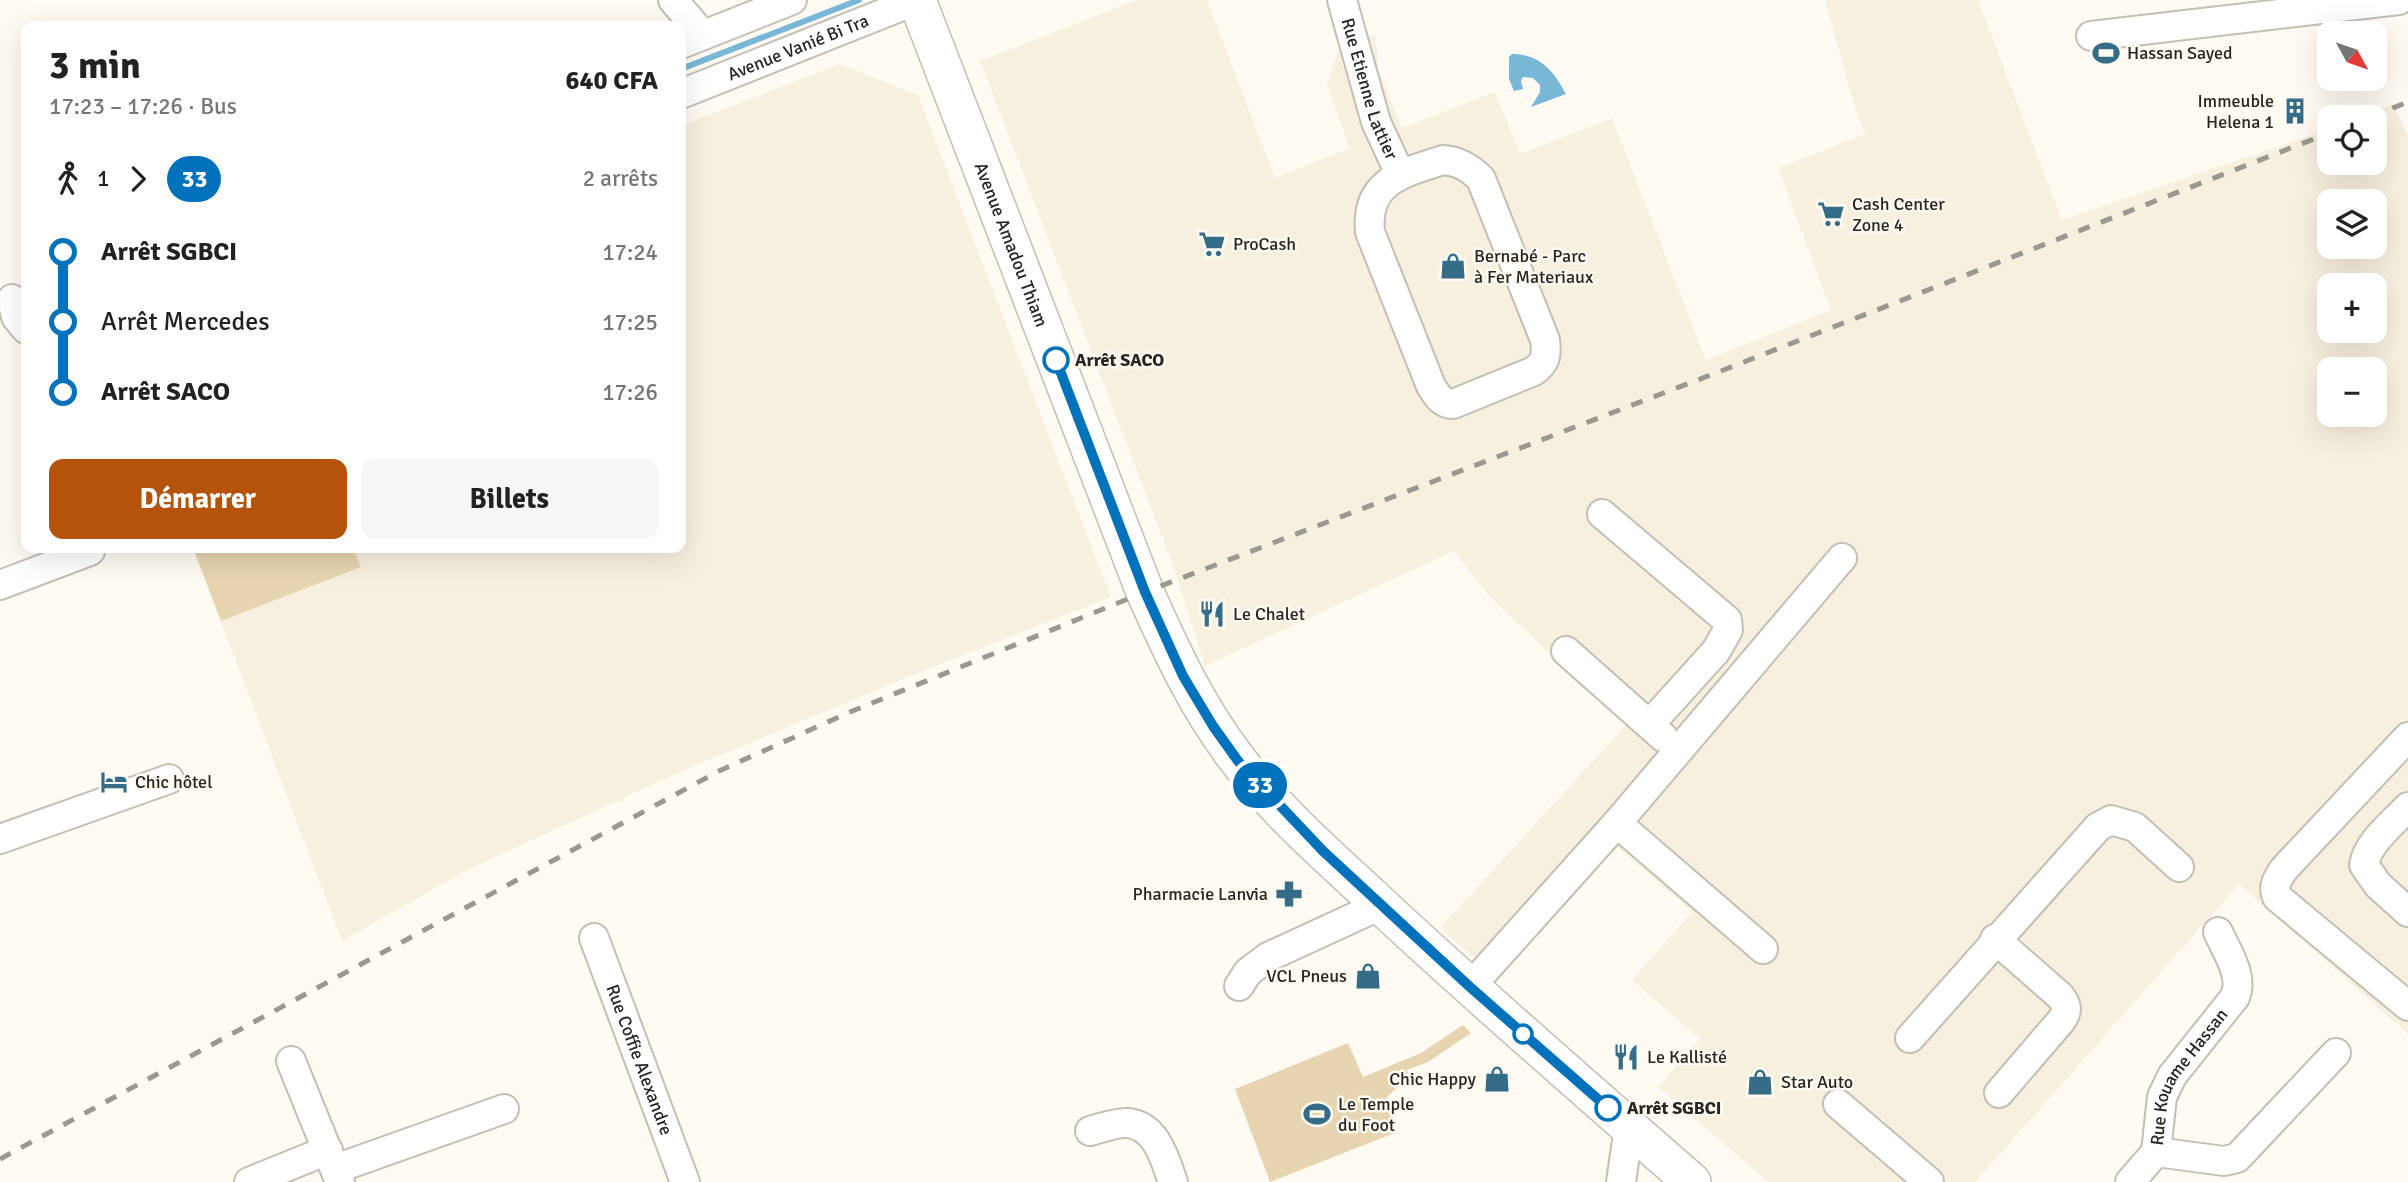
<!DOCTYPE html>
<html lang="fr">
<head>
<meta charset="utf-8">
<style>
	:root { --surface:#fff; --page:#f6f6f6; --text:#222; --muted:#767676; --accent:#b45309 }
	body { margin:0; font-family:Signika,sans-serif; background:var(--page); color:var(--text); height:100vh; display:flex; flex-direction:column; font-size:26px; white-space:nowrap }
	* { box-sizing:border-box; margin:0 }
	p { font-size:23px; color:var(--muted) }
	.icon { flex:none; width:38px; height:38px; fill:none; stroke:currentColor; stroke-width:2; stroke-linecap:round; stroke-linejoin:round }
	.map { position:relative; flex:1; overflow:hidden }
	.details { position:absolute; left:21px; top:21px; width:665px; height:532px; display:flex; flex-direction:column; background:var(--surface); border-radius:14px; box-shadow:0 7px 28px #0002 }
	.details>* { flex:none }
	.badge { padding:0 14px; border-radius:23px; font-size:24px; line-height:46px }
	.needle { width:46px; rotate:130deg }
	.controls { position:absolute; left:2317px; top:21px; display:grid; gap:14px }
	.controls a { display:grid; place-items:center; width:70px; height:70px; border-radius:14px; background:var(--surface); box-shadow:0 7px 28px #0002; font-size:35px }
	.map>.badge { position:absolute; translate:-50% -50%; box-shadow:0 0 0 4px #fff }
	.legs { display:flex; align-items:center; gap:10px; height:77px; padding:0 28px; font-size:23px }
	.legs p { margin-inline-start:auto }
	.headline { display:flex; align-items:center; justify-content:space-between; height:119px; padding:0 28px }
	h1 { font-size:38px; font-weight:800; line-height:52px }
	.button { display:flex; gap:14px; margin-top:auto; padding:14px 28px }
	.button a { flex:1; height:80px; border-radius:14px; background:var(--accent); color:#fff; font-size:28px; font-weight:800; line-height:80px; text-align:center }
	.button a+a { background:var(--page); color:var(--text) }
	ul { padding:0 28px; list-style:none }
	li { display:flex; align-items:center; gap:24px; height:70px; font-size:26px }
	li i { display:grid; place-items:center; width:10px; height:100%; margin:0 9px; background:currentColor }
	li i::after { content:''; width:18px; height:18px; margin:-9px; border:5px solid; border-radius:50%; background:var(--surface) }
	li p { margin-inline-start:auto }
	li:first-child i { background:linear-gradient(#0000 50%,currentColor 0) }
	li:last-child i { background:linear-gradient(currentColor 50%,#0000 0) }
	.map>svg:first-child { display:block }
	.built { fill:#f8f0df; fill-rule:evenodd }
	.green { fill:#e6d5b0 }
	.water { fill:#79b7d7 }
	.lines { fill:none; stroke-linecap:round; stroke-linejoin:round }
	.stream { stroke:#79b7d7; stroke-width:6 }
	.minor-casing { stroke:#c3bfb5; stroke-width:32 }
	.major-casing { stroke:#c3bfb5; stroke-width:40 }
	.minor { stroke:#fff; stroke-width:28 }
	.major { stroke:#fff; stroke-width:37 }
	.rail { stroke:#9b9892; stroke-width:5; stroke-dasharray:12 12; stroke-linecap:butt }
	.line-1-casing { stroke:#fff; stroke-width:16 }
	.line-1 { stroke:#0072bc; stroke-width:10 }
	.stop-1-dot { fill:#fff; stroke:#0072bc; stroke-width:3.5 }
	.labels { text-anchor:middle; stroke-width:5; stroke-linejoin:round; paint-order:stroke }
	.street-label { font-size:18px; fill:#282622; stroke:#fffbf3 }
	.poi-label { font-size:18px; fill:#282622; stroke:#fffbf3; text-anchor:start }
	.stop-label { font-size:18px; font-weight:bold; fill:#282622; stroke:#fffbf3; text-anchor:start }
</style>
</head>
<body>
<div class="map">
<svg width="2408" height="1182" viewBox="0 0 2408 1182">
	<rect width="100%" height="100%" fill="#fffbf3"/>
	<!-- built -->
	<g class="built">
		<path d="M1137 0H1207L1275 178 1350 148 1327 85 1339 49 1354 40 1376 36 1378 68 1402 128 1495 92 1520 154 1612 118 1706 360 1831 310 1778 168 1865 134 1854 104 1825 0H1978L2062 220 2329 129V163H2375V117H2359L2393 104 2408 135V1034L2239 884 1975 1182H1768L1658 1087 1700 1039 1632 980 1692 912 1611 841 1493 974 1440 928 1626 725 1489 596 1454 551 1205 666 1174 568 980 61ZM2329 201H2375V247H2329ZM2329 285H2375V331H2329ZM2329 369H2375V415H2329Z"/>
		<path d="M839 64 918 95 1111 597 913 675 680 772 467 870 342 941 193 548H681V126Z"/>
	</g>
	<!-- green -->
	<g class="green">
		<path d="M193 548H353L361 567 221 621Z"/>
		<path d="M1463 1025 1471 1033 1428 1062 1407 1070 1409 1076 1385 1099 1397 1132 1270 1182 1235 1089 1348 1043 1363 1077 1421 1053Z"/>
	</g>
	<!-- water -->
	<path class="water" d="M1512 54C1540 54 1554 71 1566 94L1531 107 1540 92V85L1533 78 1523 77 1521 81 1523 89 1514 91 1509 79V57Z"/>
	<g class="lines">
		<!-- stream -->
		<path class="stream" d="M681 69 859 0"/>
		<!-- minor casing -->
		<g class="minor-casing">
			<g id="minor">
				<path d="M673 0 703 35"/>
				<path id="s1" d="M1342 0 1376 122 1400 174"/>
				<path d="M2091 36 2399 0"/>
				<path d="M681 44 792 0"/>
				<path id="s2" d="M681 94 917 0"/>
				<path d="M1443 160C1459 161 1470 168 1481 179L1545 340C1547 355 1546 362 1534 371L1453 404C1441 404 1437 395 1431 386L1370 232C1365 181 1403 173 1443 160Z"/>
				<path d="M12 299 16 317 26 329"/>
				<path d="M1602 514 1727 620 1728 630 1716 651 1650 724"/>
				<path d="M0 585 90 551"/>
				<path d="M1566 651 1663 737"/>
				<path d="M2408 737 2284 869C2278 878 2272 886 2277 897L2408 1006"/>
				<path d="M2408 807C2393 823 2367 843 2364 865L2378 885 2408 912"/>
				<path d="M1617 823 1763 949"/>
				<path d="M0 839 169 779"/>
				<path id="s3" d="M594 938 685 1182"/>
				<path d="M1995 939 2060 996C2068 1006 2068 1012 2060 1022L1999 1093"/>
				<path d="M1239 986 1248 972 1268 957 1381 905"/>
				<path d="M1470 987 1617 823 1842 558"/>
				<path d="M1910 1038 2098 827 2111 820 2135 827 2179 867"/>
				<path d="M291 1061 340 1182"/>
				<path d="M1838 1104 1929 1182"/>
				<path d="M1090 1131C1101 1128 1117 1122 1128 1123 1157 1126 1165 1160 1173 1182"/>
				<path d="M2156 1152 2224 1161 2237 1158 2336 1053"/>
				<path d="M335 1169 504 1109"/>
				<path d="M249 1182 328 1150"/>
				<path d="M1621 1182 1629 1127"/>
				<path id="s4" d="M2130 1182 2156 1152 2162 1097 2172 1076 2235 997C2244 976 2227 952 2218 932"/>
			</g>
		</g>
		<!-- major casing -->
		<g class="major-casing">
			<g id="major">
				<path id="s5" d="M917 0 1145 592C1171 650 1197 707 1237 759 1279 815 1335 862 1386 910 1486 1003 1589 1092 1692 1182"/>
			</g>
		</g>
		<!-- minor -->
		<use href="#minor" class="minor"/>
		<!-- major -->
		<use href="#major" class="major"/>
		<!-- rail -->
		<g class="rail">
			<path d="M2370 117 2408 102"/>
			<path d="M0 1159 719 771 850 712 1145 592 1721 371 2329 133"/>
		</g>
	</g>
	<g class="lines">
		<!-- line-1 casing -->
		<g class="line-1-casing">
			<path id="line-1" d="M1056 360 1145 592 1183 676 1213 726 1238 761 1323 851 1470 987 1608 1108"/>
		</g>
		<!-- line-1 -->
		<use href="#line-1" class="line-1"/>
	</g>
	<!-- icons -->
	<defs>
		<g id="stadium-bare" transform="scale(2.1)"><path d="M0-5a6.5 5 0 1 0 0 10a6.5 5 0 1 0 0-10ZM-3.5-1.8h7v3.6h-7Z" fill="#356c87" stroke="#fffbf3" stroke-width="2.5" paint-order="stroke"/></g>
		<g id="building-bare" transform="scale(2.1)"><path d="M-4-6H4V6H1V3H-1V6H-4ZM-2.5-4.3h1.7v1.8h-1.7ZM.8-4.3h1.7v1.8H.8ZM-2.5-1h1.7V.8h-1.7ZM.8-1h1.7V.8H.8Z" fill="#356c87" stroke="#fffbf3" stroke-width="2.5" paint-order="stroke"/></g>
		<g id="supermarket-bare" transform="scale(2.1)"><path d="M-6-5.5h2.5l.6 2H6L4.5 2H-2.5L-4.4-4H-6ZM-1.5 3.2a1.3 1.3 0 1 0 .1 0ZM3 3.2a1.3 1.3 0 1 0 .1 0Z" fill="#356c87" stroke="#fffbf3" stroke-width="2.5" paint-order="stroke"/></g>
		<g id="shop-bare" transform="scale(2.1)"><path d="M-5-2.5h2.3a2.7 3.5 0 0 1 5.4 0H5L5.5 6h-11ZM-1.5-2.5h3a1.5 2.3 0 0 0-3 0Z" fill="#356c87" stroke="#fffbf3" stroke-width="2.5" paint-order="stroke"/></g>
		<g id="restaurant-bare" transform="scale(2.1)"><path d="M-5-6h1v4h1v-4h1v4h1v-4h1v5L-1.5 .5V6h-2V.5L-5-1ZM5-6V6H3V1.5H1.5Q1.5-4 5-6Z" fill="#356c87" stroke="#fffbf3" stroke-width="2.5" paint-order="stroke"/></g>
		<g id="hotel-bare" transform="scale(2.1)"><path d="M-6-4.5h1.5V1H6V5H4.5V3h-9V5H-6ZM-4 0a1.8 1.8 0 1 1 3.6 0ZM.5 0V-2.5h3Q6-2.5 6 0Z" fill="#356c87" stroke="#fffbf3" stroke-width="2.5" paint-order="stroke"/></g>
		<g id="pharmacy-bare" transform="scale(2.1)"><path d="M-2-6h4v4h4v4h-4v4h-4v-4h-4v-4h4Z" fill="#356c87" stroke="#fffbf3" stroke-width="2.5" paint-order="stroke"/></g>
	</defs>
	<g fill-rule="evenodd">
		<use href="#stadium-bare" x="2106" y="53"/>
		<use href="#building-bare" x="2295" y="111"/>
		<use href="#supermarket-bare" x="1831" y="214"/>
		<use href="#supermarket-bare" x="1212" y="244"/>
		<use href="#shop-bare" x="1453" y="266"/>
		<use href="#restaurant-bare" x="1212" y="614"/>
		<use href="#hotel-bare" x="114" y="782"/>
		<use href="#pharmacy-bare" x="1289" y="894"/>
		<use href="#shop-bare" x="1368" y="976"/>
		<use href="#restaurant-bare" x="1626" y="1057"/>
		<use href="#shop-bare" x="1497" y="1079"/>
		<use href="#shop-bare" x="1760" y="1082"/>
		<use href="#stadium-bare" x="1317" y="1114"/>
	</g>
	<!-- markers -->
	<g class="stop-1-dot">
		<circle cx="1056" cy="360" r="12"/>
		<circle cx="1523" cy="1034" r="9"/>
		<circle cx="1608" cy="1108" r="12"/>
	</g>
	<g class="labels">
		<!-- street labels -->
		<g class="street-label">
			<text dy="6" stroke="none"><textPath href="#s2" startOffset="126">Avenue Vanié Bi Tra</textPath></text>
			<text dy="6" stroke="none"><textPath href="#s1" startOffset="93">Rue Etienne Lattier</textPath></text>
			<text dy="6" stroke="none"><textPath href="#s5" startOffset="262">Avenue Amadou Thiam</textPath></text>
			<text dy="6" stroke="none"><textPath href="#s3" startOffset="130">Rue Coffie Alexandre</textPath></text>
			<text dy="6" stroke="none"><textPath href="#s4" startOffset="124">Rue Kouame Hassan</textPath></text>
		</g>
		<!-- poi labels -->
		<g class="poi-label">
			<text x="2127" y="59">Hassan Sayed</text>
			<text x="2274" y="107" text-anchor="end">Immeuble<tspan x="2274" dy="21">Helena 1</tspan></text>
			<text x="1852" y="210">Cash Center<tspan x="1852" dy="21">Zone 4</tspan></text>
			<text x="1233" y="250">ProCash</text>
			<text x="1474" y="262">Bernabé - Parc<tspan x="1474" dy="21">à Fer Materiaux</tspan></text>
			<text x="1233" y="620">Le Chalet</text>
			<text x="135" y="788">Chic hôtel</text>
			<text x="1268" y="900" text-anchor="end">Pharmacie Lanvia</text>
			<text x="1347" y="982" text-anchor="end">VCL Pneus</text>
			<text x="1647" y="1063">Le Kallisté</text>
			<text x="1476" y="1085" text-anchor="end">Chic Happy</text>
			<text x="1781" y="1088">Star Auto</text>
			<text x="1338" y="1110">Le Temple<tspan x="1338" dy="21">du Foot</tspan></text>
		</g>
		<!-- stop labels -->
		<g class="stop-label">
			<text x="1075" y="366">Arrêt SACO</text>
			<text x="1627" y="1114">Arrêt SGBCI</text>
		</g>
	</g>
</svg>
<div class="controls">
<a><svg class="needle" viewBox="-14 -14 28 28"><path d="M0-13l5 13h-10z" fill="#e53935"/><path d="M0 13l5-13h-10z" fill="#767676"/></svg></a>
<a><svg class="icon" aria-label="locate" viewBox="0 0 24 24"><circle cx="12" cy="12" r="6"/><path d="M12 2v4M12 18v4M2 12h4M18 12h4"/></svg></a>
<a><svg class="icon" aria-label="layers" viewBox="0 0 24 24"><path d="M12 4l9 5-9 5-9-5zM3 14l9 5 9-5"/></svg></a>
<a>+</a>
<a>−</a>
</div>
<b class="badge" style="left:1260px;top:785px;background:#0072bc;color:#fff">33</b>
<section class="details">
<div class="headline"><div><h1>3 min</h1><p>17:23 – 17:26 · Bus</p></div><b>640 CFA</b></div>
<div class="legs"><svg class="icon" aria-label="walk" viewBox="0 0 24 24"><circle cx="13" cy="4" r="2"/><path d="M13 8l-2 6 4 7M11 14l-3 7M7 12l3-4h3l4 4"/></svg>1<svg class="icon" aria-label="forward" viewBox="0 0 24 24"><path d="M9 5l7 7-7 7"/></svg><b class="badge" style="background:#0072bc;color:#fff">33</b><p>2 arrêts</p></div>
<ul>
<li><i style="color:#0072bc"></i><b>Arrêt SGBCI</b><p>17:24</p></li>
<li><i style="color:#0072bc"></i><span>Arrêt Mercedes</span><p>17:25</p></li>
<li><i style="color:#0072bc"></i><b>Arrêt SACO</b><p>17:26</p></li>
</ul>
<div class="button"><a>Démarrer</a><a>Billets</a></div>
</section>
</div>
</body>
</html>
